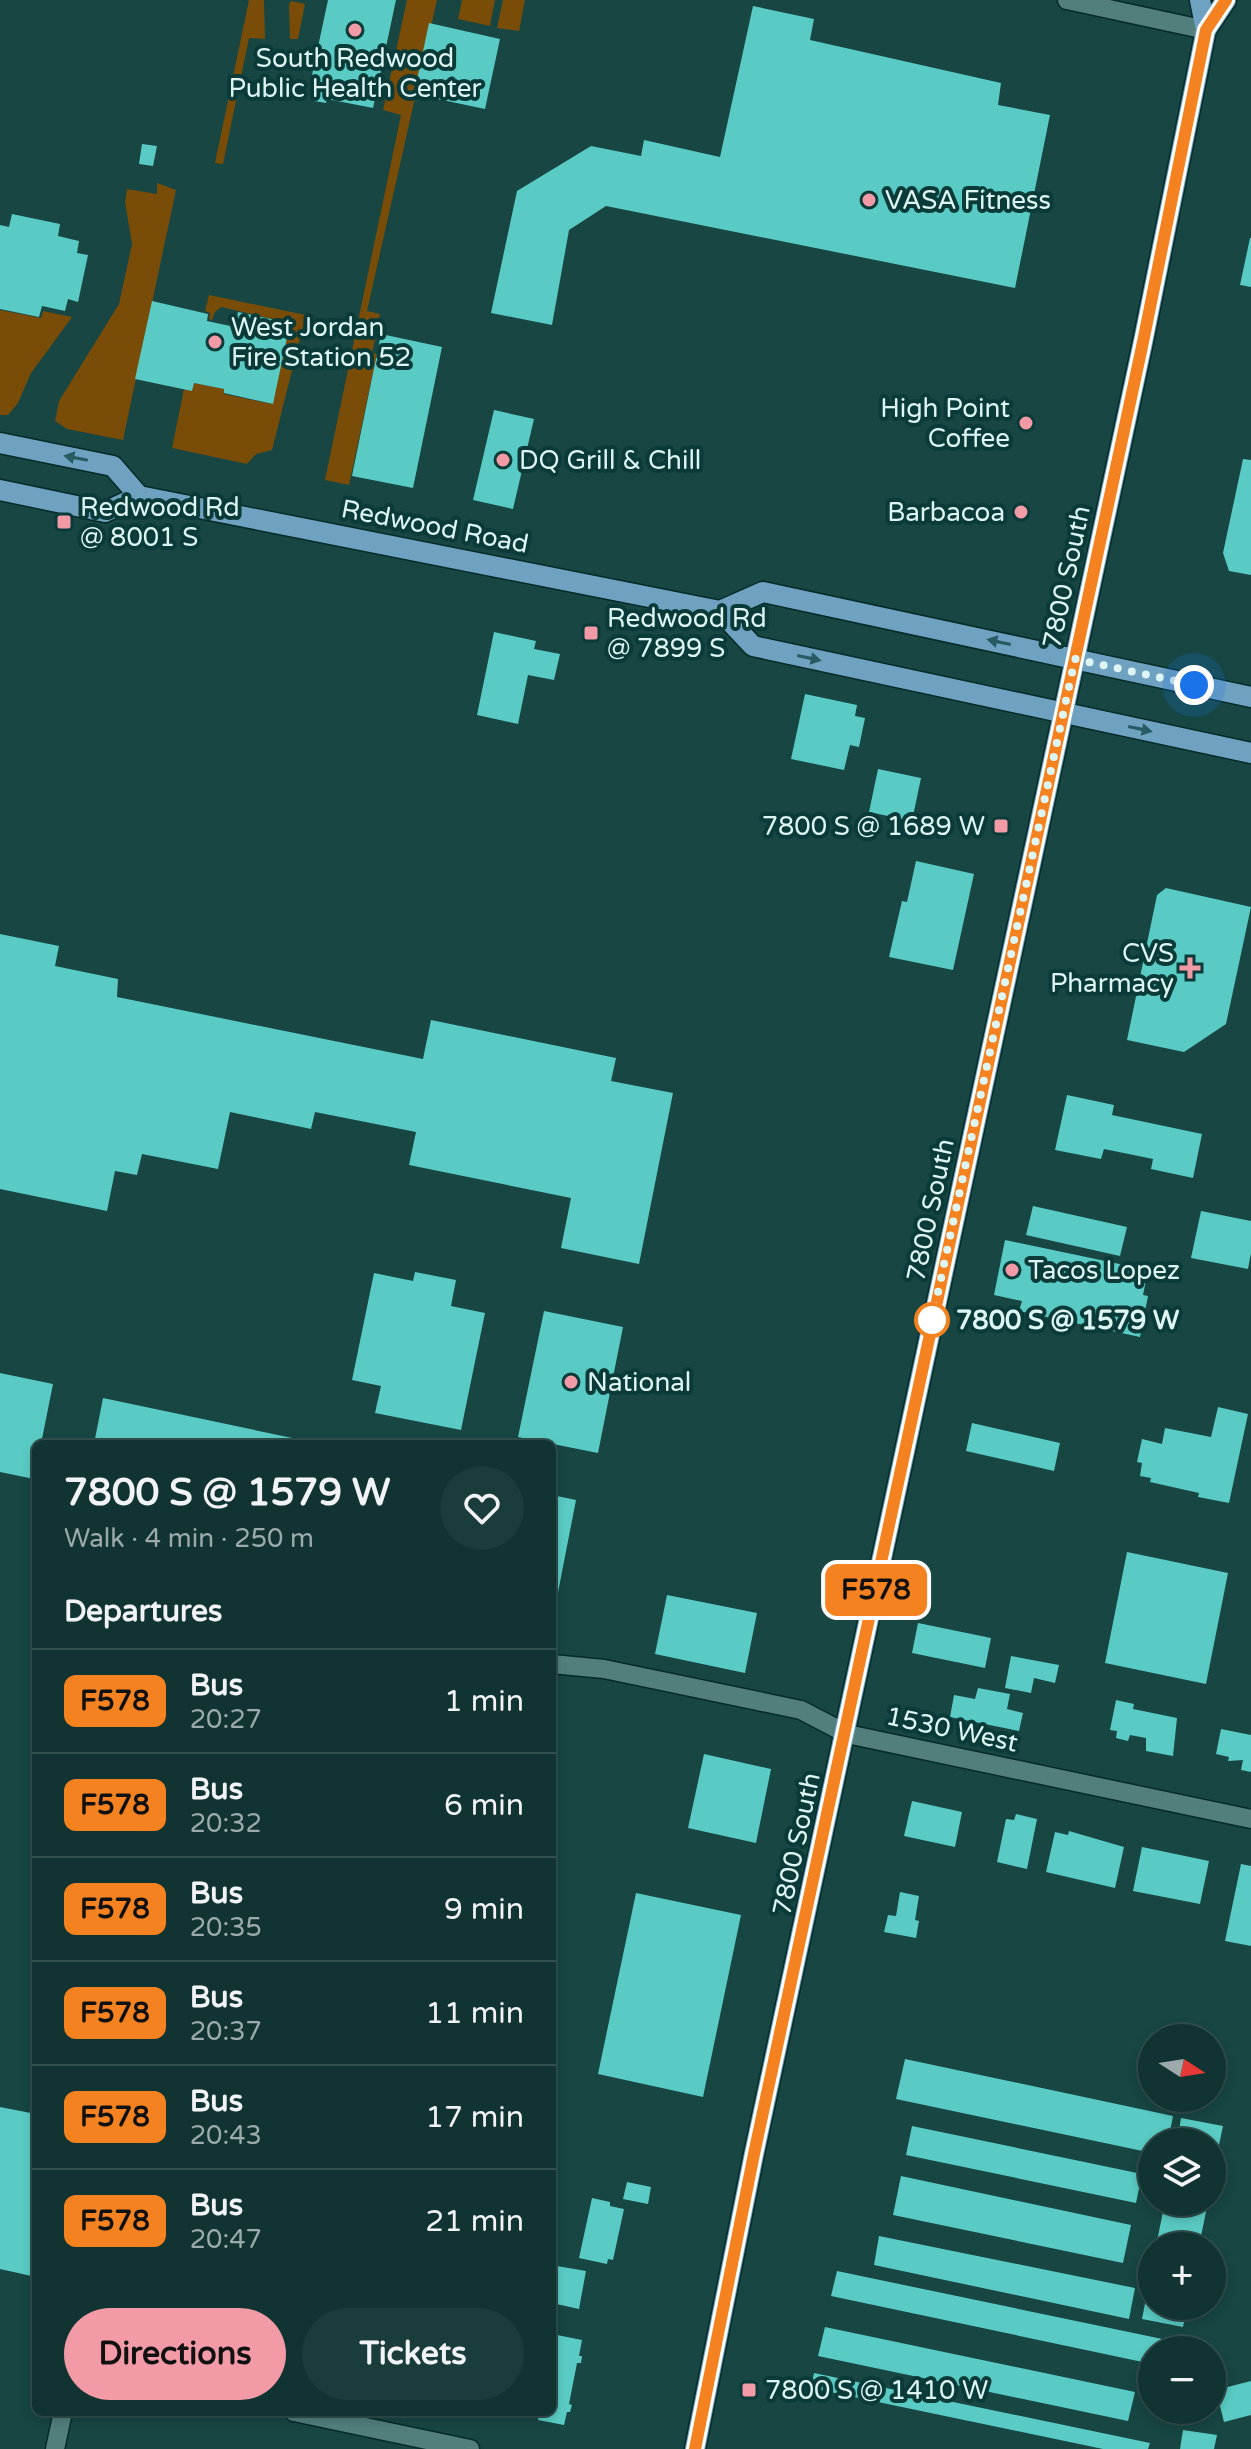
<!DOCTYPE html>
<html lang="en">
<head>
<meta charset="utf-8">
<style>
	:root { --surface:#113432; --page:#1a3c3a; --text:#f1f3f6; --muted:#9caaac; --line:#304f4d; --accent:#f39aa7 }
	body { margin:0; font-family:"Varela Round",sans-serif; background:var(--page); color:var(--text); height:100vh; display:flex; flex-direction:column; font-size:30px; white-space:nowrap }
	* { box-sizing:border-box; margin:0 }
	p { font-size:26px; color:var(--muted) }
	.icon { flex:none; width:44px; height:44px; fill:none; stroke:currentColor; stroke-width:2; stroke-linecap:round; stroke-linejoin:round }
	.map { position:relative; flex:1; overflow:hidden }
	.drawer { position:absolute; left:32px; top:1440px; width:524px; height:976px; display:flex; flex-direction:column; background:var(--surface); border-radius:12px; box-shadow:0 4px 12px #0003,0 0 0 2px var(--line) }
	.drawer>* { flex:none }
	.badge { padding:0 16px; border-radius:12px; font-size:28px; line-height:52px }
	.needle { width:52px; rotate:102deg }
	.tools { position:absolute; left:1138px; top:2024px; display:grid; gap:16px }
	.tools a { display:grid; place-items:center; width:88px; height:88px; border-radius:50%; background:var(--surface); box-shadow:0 4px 12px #0003,0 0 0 2px var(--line); font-size:40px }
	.you { position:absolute; width:40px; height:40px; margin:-20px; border:6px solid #fff; border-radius:50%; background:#1a73e8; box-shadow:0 0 0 12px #1a73e833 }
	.map>.badge { position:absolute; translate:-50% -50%; box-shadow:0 0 0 4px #fff }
	h2 { padding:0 32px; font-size:30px; line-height:72px }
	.round { display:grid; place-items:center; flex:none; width:84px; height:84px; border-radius:42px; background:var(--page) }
	.overview { display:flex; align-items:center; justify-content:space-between; height:136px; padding:0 32px }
	h1 { font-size:38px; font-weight:700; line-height:60px }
	.primary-button { display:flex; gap:16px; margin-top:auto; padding:16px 32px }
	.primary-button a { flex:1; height:92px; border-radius:48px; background:var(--accent); color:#111; font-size:32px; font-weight:700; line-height:92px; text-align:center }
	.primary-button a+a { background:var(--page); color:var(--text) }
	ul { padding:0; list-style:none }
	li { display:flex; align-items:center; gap:24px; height:104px; padding:0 32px; border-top:2px solid var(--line) }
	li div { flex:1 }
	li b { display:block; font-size:30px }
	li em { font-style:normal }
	li .badge { min-width:88px; font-weight:700; text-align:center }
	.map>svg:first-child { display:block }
	.green { fill:#794c08 }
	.building { fill:#5acbc4 }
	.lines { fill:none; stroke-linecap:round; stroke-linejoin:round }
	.street-casing { stroke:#062b29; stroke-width:21 }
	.primary-casing { stroke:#062b29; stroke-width:23 }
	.street { stroke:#527f7c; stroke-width:18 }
	.primary { stroke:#6fa1c1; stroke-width:20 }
	.oneway { fill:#285a62 }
	.line-casing { stroke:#fff; stroke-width:18 }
	.line { stroke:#f58220; stroke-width:12 }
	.walk { stroke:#ddf5f3; stroke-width:8; stroke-dasharray:0 14.4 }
	.poi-dot { fill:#f39aa7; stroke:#0a3b39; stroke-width:3 }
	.stop-dot { fill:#fff; stroke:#f58220; stroke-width:4 }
	.labels { text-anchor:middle; stroke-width:8; stroke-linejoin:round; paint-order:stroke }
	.poi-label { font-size:26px; fill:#ddf5f3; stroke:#0a3b39; text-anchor:start }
	.street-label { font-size:26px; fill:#ddf5f3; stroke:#0a3b39 }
	.stop-label { font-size:26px; font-weight:bold; fill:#ddf5f3; stroke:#0a3b39; text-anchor:start }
</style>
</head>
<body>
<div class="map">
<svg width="1251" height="2449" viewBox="0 0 1251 2449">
	<rect width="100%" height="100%" fill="#174643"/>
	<!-- green -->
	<g class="green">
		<path d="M249 0H264L265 39 249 38 223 164 215 163Z"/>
		<path d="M407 0H437L367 311 380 314 372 353 377 354 349 485 325 480 401 115 383 110Z"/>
		<path d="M462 0H495L490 26 458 19Z"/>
		<path d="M503 0H525L519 31 497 28Z"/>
		<path d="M291 1 305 4 298 39H290L289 5Z"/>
		<path d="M157 183 176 190 123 440 67 429 55 421 59 401 119 304 132 244 125 202 127 189 157 194Z"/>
		<path d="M209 295 306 315 272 450 256 454 247 464 172 448 184 389 192 391 194 383 224 389V394L272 404 290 323 221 307 215 312 212 320 209 319 210 313 205 311Z"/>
		<path d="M0 310 41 318 43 311 72 317 31 373 18 403 8 415H0Z"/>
	</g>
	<!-- building -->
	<g class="building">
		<path d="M328 0H396L373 108 327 99 326 103 314 101 319 77 312 75Z"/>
		<path d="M753 6 814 19 810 40 1001 83 998 105 1050 115 1015 288 606 206 569 230 552 325 491 313 517 191 591 146 641 156 644 140 720 157Z"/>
		<path d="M429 23 500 39 485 109 414 94Z"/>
		<path d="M142 144 157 146 153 166 139 164Z"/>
		<path d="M12 214 60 224 58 236 79 241 77 253 88 255 78 302 68 299 65 311 42 306 39 317 0 309V225L9 227Z"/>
		<path d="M1250 238H1251V287L1240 285Z"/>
		<path d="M152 301 208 314 207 321 235 327 238 312 290 323 273 404 224 393V389L194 383 192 391 135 379Z"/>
		<path d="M381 334 442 347 413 488 352 476Z"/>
		<path d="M494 410 534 419 513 509 473 500Z"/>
		<path d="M1243 459 1251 460V575L1229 571 1223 553Z"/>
		<path d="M494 632 536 641 534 649 560 654 554 680 528 675 518 724 477 715Z"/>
		<path d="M805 694 857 705 855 716 865 718 859 747 850 745 844 770 791 759Z"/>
		<path d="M878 769 921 778 912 821 869 812Z"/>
		<path d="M916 861 974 874 953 970 889 957 902 901 907 902Z"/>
		<path d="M1166 888 1251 907 1226 1024 1184 1052 1127 1040 1157 895Z"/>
		<path d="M0 934 59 946 55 966 118 979 117 997 423 1059 431 1020 616 1058 611 1081 673 1093 639 1264 561 1248 571 1198 409 1165 416 1132 315 1112 311 1129 230 1112 218 1169 142 1154 137 1175 115 1171 107 1211 0 1189Z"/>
		<path d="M1067 1095 1114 1105 1112 1115 1202 1134 1193 1178 1151 1169 1153 1159 1104 1149 1101 1159 1055 1150Z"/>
		<path d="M1033 1206 1127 1227 1120 1256 1026 1235Z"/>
		<path d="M1201 1211 1251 1221V1253L1248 1269 1191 1258Z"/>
		<path d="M1005 1240 1148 1270 1143 1295 1148 1296 1140 1337 1019 1311 1022 1301 994 1295Z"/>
		<path d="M415 1272 456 1280 451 1306 485 1313 461 1430 375 1413 381 1386 352 1380 374 1273 413 1281Z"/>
		<path d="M544 1311 623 1327 598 1453 518 1437Z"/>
		<path d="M0 1373 53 1384 41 1444H36L34 1479 0 1472Z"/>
		<path d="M103 1398 316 1443V1444H94Z"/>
		<path d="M1218 1407 1248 1414 1229 1503 1198 1497 1199 1493 1150 1482 1151 1478 1140 1476 1142 1463 1137 1462 1142 1439 1162 1444 1165 1428 1211 1437Z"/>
		<path d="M972 1423 1060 1443 1054 1471 966 1451Z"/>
		<path d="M552 1495 576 1500 553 1618H552Z"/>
		<path d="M1127 1552 1228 1573 1206 1684 1105 1663Z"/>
		<path d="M667 1595 757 1613 745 1673 655 1654Z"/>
		<path d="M918 1623 991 1638 985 1668 912 1653Z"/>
		<path d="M1011 1656 1059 1665 1055 1683 1034 1678 1031 1693 1005 1688Z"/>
		<path d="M978 1688 1010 1694 1007 1709 1023 1713 1019 1731 950 1717 954 1695 975 1699Z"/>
		<path d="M1116 1700 1134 1704 1133 1709 1177 1718 1173 1756 1146 1751V1738L1130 1735 1128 1741 1116 1738 1117 1731 1110 1730Z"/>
		<path d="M1221 1729 1251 1735V1772L1241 1770 1243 1760 1228 1761 1229 1757 1216 1754Z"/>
		<path d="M704 1754 771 1769 756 1843 688 1828Z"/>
		<path d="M912 1801 962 1812 955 1847 904 1836Z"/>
		<path d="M1016 1814 1037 1819 1027 1869 997 1862 1006 1819 1014 1820Z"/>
		<path d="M1069 1831 1124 1847 1115 1888 1046 1872 1055 1832 1068 1835Z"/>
		<path d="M1142 1847 1209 1861 1200 1904 1133 1891Z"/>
		<path d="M1241 1864 1251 1866V1946L1225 1941Z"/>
		<path d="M900 1892 919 1896 915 1920 919 1921 916 1938 884 1932 888 1915 896 1916Z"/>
		<path d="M636 1893 741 1915 703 2097 598 2074Z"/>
		<path d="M905 2059 1173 2116 1168 2142H1152V2153L896 2099Z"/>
		<path d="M0 2107 36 2114V2277L0 2269Z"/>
		<path d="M1181 2118 1223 2126 1213 2173 1212 2142H1177Z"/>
		<path d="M912 2126 1142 2174 1136 2203 906 2155Z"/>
		<path d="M901 2176 1131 2225 1123 2263 893 2215Z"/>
		<path d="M627 2182 651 2187 648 2204 623 2199Z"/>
		<path d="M592 2198 610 2202V2206L624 2209 613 2260 608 2259 607 2264 579 2258Z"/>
		<path d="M1165 2202H1208L1199 2246H1156Z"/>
		<path d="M879 2236 1135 2288 1129 2319 874 2265Z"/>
		<path d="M557 2266 586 2271 579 2309 552 2303Z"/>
		<path d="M837 2271 1172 2341 1170 2350H1152V2364L831 2296Z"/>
		<path d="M1151 2273 1152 2306H1187L1183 2327 1142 2319Z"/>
		<path d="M825 2327 1135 2392 1128 2421 818 2356Z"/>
		<path d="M557 2335 582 2340 579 2356H582L581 2363H577L569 2404 572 2405 570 2412H567L564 2425 538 2420 540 2412H552V2357Z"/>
		<path d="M814 2373 1150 2443 1148 2449H1103L811 2388Z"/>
		<path d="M1251 2381V2415L1224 2422 1216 2390Z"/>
		<path d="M1183 2430 1217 2435 1214 2449H1180Z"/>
	</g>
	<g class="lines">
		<!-- street casing -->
		<g class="street-casing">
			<g id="street">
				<path d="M1067 0 1206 30"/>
				<path d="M552 1664 604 1669 801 1710 847 1734 1251 1819"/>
				<path d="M294 2412 470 2449"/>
				<path d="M55 2449 63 2412"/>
			</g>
		</g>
		<!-- primary casing -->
		<g class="primary-casing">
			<g id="primary">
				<path d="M1206 30 1226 0"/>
				<path d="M0 443 113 466 139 496"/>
				<path d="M0 490 105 512 139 496 720 611 763 592 1251 697"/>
				<path d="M720 611 753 646 1251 753"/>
				<path d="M695 2449 754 2154 1143 342 1206 30 1200 0"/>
			</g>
		</g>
		<!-- street -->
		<use href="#street" class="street"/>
		<!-- primary -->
		<use href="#primary" class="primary"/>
	</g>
	<!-- one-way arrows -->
	<defs><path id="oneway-solid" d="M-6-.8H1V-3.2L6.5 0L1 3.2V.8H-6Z" transform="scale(2)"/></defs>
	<g class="oneway">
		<use href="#oneway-solid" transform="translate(76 458) rotate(-169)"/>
		<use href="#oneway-solid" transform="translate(999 642) rotate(-168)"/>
		<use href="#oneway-solid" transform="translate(809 658) rotate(12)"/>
		<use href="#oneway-solid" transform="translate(1140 729) rotate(12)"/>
	</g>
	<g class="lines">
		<!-- line casing -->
		<g class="line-casing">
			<path id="line" d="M695 2449 754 2154 1143 342 1206 30 1226 0"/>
		</g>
		<!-- line -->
		<use href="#line" class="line"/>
		<!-- walk -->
		<path class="walk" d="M932 1320 1075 659 1194 685"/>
	</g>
	<!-- markers -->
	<g class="poi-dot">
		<circle cx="355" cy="30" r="8"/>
		<circle cx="869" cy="200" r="8"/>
		<circle cx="215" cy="342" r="8"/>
		<circle cx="1026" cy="423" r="8"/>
		<circle cx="503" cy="460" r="8"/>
		<circle cx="1021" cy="512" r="8"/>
		<rect x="56" y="514" width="16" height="16" rx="4"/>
		<rect x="583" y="625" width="16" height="16" rx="4"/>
		<rect x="993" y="818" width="16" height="16" rx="4"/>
		<path d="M1186 956h8v8h8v8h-8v8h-8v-8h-8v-8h8z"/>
		<circle cx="1012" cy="1270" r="8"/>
		<circle cx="571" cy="1382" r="8"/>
		<rect x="741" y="2382" width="16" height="16" rx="4"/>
	</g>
	<circle class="stop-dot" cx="932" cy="1320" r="16"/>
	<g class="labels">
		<!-- poi labels -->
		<g class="poi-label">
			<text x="355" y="67" text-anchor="middle">South Redwood<tspan x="355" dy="30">Public Health Center</tspan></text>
			<text x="885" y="209">VASA Fitness</text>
			<text x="231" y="336">West Jordan<tspan x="231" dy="30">Fire Station 52</tspan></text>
			<text x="1010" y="417" text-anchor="end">High Point<tspan x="1010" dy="30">Coffee</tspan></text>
			<text x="519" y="469">DQ Grill &amp; Chill</text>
			<text x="80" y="516">Redwood Rd<tspan x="80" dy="30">@ 8001 S</tspan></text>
			<text x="1005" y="521" text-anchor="end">Barbacoa</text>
			<text x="607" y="627">Redwood Rd<tspan x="607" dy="30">@ 7899 S</tspan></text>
			<text x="985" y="835" text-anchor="end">7800 S @ 1689 W</text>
			<text x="1174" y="962" text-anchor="end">CVS<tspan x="1174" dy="30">Pharmacy</tspan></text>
			<text x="1028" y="1279">Tacos Lopez</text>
			<text x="587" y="1391">National</text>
			<text x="765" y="2399">7800 S @ 1410 W</text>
		</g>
		<!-- street labels -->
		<g class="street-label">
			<text transform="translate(435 526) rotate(11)" y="9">Redwood Road</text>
			<text transform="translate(1066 577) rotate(-78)" y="9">7800 South</text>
			<text transform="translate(930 1210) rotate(-78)" y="9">7800 South</text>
			<text transform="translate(952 1729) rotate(12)" y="9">1530 West</text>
			<text transform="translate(796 1844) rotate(-78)" y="9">7800 South</text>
		</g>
		<!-- stop labels -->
		<g class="stop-label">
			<text x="956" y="1329">7800 S @ 1579 W</text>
		</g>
	</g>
</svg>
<div class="tools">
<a><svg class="needle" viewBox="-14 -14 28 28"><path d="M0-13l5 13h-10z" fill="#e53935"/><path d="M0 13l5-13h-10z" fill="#9caaac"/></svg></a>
<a><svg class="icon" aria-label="layers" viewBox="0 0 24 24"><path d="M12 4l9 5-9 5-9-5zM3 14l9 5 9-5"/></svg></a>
<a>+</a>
<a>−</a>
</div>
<div class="you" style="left:1194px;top:685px"></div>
<b class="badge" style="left:876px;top:1590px;background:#f58220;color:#111">F578</b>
<section class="drawer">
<div class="overview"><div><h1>7800 S @ 1579 W</h1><p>Walk · 4 min · 250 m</p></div><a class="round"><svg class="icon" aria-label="heart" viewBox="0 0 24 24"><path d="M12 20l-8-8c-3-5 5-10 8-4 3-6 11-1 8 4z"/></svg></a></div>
<h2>Departures</h2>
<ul>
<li><span class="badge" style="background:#f58220;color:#111">F578</span><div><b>Bus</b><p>20:27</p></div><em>1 min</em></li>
<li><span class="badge" style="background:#f58220;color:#111">F578</span><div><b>Bus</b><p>20:32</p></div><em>6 min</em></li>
<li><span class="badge" style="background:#f58220;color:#111">F578</span><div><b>Bus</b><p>20:35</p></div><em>9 min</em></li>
<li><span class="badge" style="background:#f58220;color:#111">F578</span><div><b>Bus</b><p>20:37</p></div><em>11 min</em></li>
<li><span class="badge" style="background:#f58220;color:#111">F578</span><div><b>Bus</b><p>20:43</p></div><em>17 min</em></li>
<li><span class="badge" style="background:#f58220;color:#111">F578</span><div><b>Bus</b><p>20:47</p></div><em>21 min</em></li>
</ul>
<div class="primary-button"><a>Directions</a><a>Tickets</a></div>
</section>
</div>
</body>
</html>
